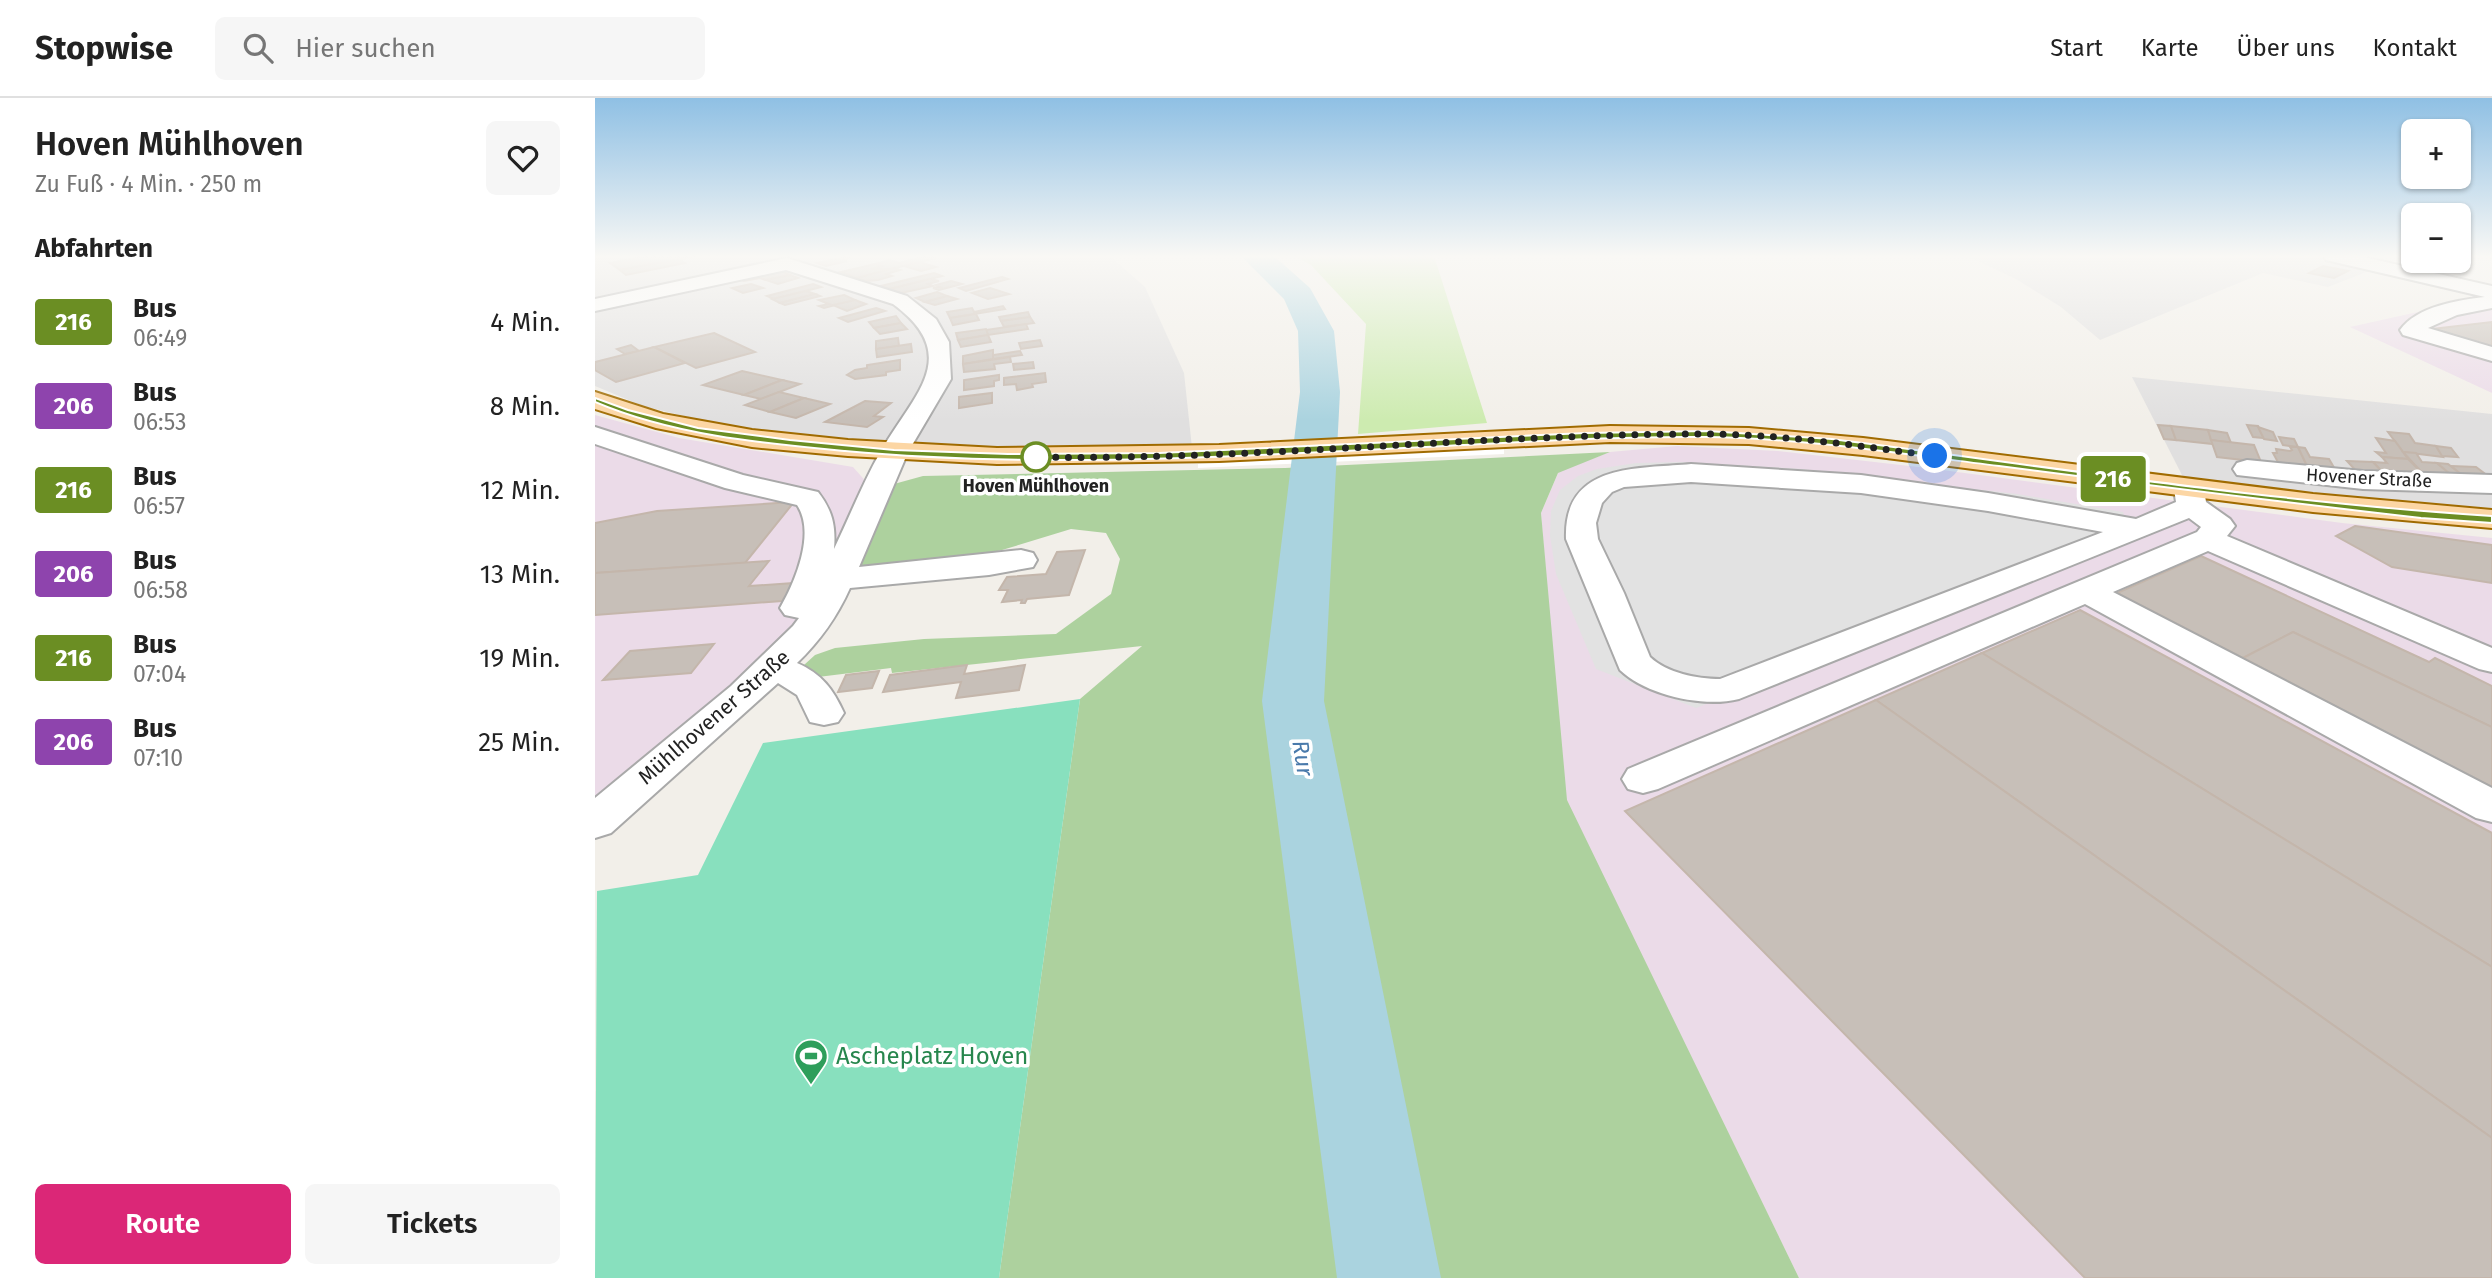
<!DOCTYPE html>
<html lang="de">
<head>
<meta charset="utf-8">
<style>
	:root { --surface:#fff; --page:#f6f6f6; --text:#222; --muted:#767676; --line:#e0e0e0; --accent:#db2777 }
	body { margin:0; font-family:"Fira Sans",sans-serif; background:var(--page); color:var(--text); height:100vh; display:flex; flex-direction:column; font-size:26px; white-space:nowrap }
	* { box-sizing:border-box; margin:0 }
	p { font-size:23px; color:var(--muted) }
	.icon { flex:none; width:38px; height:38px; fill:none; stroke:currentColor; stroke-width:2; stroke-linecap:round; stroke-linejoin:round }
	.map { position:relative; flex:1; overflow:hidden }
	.panel { display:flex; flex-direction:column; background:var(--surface); width:595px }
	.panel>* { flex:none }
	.badge { padding:0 14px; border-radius:5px; font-size:24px; line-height:46px }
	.controls { position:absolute; left:1806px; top:21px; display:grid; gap:14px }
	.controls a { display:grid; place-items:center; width:70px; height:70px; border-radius:10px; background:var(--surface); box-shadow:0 2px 5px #0004; font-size:35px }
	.you { position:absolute; width:35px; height:35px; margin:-18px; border:5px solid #fff; border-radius:50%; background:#1a73e8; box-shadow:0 0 0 10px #1a73e833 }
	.map>.badge { position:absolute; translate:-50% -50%; box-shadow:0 0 0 4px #fff }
	h2 { padding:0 35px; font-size:26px; line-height:63px }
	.round { display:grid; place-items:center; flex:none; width:74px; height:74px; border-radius:10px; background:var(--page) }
	.headline { display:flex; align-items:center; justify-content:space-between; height:119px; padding:0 35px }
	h1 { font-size:33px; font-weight:600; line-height:52px }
	.cta { display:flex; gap:14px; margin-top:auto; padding:14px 35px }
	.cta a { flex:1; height:80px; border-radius:10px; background:var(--accent); color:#fff; font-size:28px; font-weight:600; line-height:80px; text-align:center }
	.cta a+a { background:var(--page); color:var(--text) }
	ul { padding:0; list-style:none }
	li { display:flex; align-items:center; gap:21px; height:84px; padding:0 35px }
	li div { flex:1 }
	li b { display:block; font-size:26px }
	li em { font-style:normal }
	li .badge { min-width:77px; font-weight:700; text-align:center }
	header { display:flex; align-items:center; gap:42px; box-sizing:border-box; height:98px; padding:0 35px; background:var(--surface); border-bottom:2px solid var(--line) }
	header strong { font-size:33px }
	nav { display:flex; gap:38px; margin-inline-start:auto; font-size:24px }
	.search { width:490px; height:63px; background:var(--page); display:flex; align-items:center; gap:18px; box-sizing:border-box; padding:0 24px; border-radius:10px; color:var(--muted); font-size:26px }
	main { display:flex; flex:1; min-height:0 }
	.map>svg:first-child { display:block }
	.residential { fill:#e0dfdf }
	.industrial { fill:#ebdbe8 }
	.grass { fill:#cdebb0 }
	.forest { fill:#add19e }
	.pitch { fill:#88e0be }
	.parking { fill:#e2e2e2 }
	.pier { fill:#fff }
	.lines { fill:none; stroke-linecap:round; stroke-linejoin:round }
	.river { fill:#aad3df; fill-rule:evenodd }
	.building { fill:#c7bfb8; stroke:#c4b6ab; stroke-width:2 }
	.minor-casing { stroke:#a9a9a9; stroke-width:4 }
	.major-casing { stroke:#a06b00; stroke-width:4 }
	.minor { fill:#fff; fill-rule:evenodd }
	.major { fill:#fcd6a4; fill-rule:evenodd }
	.line { fill:#6b8e23; stroke:#fff; stroke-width:2 }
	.walk { stroke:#222; stroke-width:7; stroke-dasharray:0 12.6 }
	.stop-dot { fill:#fff; stroke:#6b8e23; stroke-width:3.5 }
	.labels { text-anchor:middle; stroke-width:7; stroke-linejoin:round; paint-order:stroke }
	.far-street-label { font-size:18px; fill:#222; stroke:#fff }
	.far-stop-label { font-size:18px; font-weight:bold; fill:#222; stroke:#fff }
	.street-label { font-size:21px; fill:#222; stroke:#fff }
	.water-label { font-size:23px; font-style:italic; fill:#4a7aab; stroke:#fff }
	.near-leisure-label { font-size:24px; fill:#27864d; stroke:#fff; text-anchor:start }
</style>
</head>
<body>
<header>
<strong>Stopwise</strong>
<div class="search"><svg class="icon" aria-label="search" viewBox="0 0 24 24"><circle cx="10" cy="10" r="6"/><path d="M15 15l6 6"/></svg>Hier suchen</div>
<nav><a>Start</a><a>Karte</a><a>Über uns</a><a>Kontakt</a></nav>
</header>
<main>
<section class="panel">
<div class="headline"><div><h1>Hoven Mühlhoven</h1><p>Zu Fuß · 4 Min. · 250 m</p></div><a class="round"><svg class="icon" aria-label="heart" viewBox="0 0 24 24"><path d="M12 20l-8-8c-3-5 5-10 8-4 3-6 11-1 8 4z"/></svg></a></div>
<h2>Abfahrten</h2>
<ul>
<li><span class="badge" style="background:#6b8e23;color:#fff">216</span><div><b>Bus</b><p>06:49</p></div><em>4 Min.</em></li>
<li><span class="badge" style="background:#8e44ad;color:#fff">206</span><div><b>Bus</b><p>06:53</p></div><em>8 Min.</em></li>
<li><span class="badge" style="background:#6b8e23;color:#fff">216</span><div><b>Bus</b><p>06:57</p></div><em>12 Min.</em></li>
<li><span class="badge" style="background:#8e44ad;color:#fff">206</span><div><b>Bus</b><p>06:58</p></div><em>13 Min.</em></li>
<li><span class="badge" style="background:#6b8e23;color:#fff">216</span><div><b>Bus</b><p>07:04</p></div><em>19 Min.</em></li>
<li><span class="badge" style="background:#8e44ad;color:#fff">206</span><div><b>Bus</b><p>07:10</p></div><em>25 Min.</em></li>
</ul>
<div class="cta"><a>Route</a><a>Tickets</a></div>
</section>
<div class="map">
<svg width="1897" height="1180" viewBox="0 0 1897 1180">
	<rect width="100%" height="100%" fill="#f2efe9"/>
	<!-- residential -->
	<g class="residential">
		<path d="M0 158H515L550 189 589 275 597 350 414 353 207 339 122 326 48 308 0 288Z"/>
		<path d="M1372 158H1721L1779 171 1733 189 1668 175 1505 242 1466 209 1421 181Z"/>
		<path d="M1537 279 1897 316V410L1744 398 1589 381Z"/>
	</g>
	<!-- industrial -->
	<g class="industrial">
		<path d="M1897 199V295L1755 229 1895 198Z"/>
		<path d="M0 317 84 340 258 369 274 387 197 536 0 706Z"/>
		<path d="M1082 348 1183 353 1332 370 1747 425 1897 440V1180H1204L969 698 946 415 964 373 1015 354Z"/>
	</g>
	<!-- grass -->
	<path class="grass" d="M700 158H834L840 161 892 325 763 336 771 226 716 167Z"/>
	<!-- forest -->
	<path class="forest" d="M1015 354 963 375 946 415 972 702 1204 1180H404L485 601 547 548 297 575 296 570 223 579 209 575V567L220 557 240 550 329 541 461 536 516 496 525 461 511 435 476 431 407 452 342 466 259 474 299 386 328 378 690 370Z"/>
	<!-- pitch -->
	<path class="pitch" d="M485 601 404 1180H0L2 793 103 777 168 645Z"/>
	<!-- parking -->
	<path class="parking" d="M1085 364 1207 371 1422 396 1528 414 1536 438 1101 610 1001 571 961 476 955 438 956 413 965 392 983 378 1002 371 1041 365Z"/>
	<!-- pier -->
	<path class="pier" d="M909 350V356L603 370V366Z"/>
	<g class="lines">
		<!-- river -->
		<path class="river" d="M646 158H679L715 190 739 233 745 294 729 603 846 1180H742L667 603 705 294 703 233 689 201Z"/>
	</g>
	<!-- building -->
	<g class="building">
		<path d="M50 158H101L25 172 15 165Z"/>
		<path d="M331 158 341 160 296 171H276L287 168 280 166 295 162 304 165Z"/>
		<path d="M251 159 254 160 247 162 252 163 231 168 222 165Z"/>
		<path d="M84 161 90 165 31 177 25 172Z"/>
		<path d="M324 164 341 169 326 173 309 168Z"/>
		<path d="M280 166 287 168 276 171H296L262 180 246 174Z"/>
		<path d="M1728 168 1753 173 1739 180 1714 175Z"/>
		<path d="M299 170 305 172 291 176 297 178 283 182 271 183 262 180Z"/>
		<path d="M186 173 195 177 171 182 165 180 149 183 142 180Z"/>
		<path d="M339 175 347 178 295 191 286 188Z"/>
		<path d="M195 177 203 180 183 186 171 182Z"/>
		<path d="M407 179 413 181 371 193 364 190Z"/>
		<path d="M335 181 344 183 333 186 338 188 306 195 295 191Z"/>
		<path d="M356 183 367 186 344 192 338 190 345 189 341 187Z"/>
		<path d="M156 186 168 190 148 195 137 190Z"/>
		<path d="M218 186 226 189 179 201 172 198Z"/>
		<path d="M395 190 414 196 393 201 377 195Z"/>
		<path d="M211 193 220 196 185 205 177 201Z"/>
		<path d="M342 194 352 198 330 204 321 200Z"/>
		<path d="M220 196 225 198 190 207 185 205Z"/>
		<path d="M249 197 260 202 229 210 224 208 234 206 224 202Z"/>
		<path d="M352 198 362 201 340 207 330 204Z"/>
		<path d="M260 202 271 206 252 213 238 207Z"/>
		<path d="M408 208 410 211 355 220 352 214 377 210 379 214Z"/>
		<path d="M281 210 290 213 253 224 244 220Z"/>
		<path d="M433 214 435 219 406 223 404 219Z"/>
		<path d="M381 216 384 222 358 227 355 220Z"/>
		<path d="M301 218 306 225 279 230 274 224Z"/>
		<path d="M435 219 439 225 409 229 406 223Z"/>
		<path d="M1897 224V251L1837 231Z"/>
		<path d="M306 225 312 231 285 236 279 230Z"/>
		<path d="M431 226 433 231 393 237 391 232Z"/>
		<path d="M391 231 393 237 363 242 361 235Z"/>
		<path d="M119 235 160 254 101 270 59 249Z"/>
		<path d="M393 237 396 244 366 249 363 242Z"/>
		<path d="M303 240 304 248 281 251V243Z"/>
		<path d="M445 242 447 248 426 251 424 245Z"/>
		<path d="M316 246 317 254 282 259 281 251Z"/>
		<path d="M36 247 44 253 30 256 22 251Z"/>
		<path d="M59 249 90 265 21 284 0 272V264Z"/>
		<path d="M398 252V261L368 266V258Z"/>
		<path d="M425 253 427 257 398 261V257Z"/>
		<path d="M415 259 416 264 399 266 400 271 369 274 368 266Z"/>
		<path d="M305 262V272L291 274V277L260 281 252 277 260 272 272 270V267Z"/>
		<path d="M438 264 439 270 419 272 418 266Z"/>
		<path d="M147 273 187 282 149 297 108 287Z"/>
		<path d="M450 275 451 284 437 286 438 289 422 292 421 286 409 287V280Z"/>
		<path d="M404 277V282L399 283V288L369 292V282Z"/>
		<path d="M187 282 205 286 166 301 149 297Z"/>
		<path d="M184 294 209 300 175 314 150 307Z"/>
		<path d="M397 295V305L364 310V299Z"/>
		<path d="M209 300 235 306 201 320 175 314Z"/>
		<path d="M270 303 296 305 279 318 288 319 272 329 230 324Z"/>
		<path d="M1563 327 1576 328 1581 342 1569 341Z"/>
		<path d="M1652 327 1663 328 1669 340 1658 339Z"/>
		<path d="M1576 328 1613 332 1618 346 1581 342Z"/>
		<path d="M1663 329 1678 334 1682 343 1669 341Z"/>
		<path d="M1613 332 1632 335 1636 345 1616 342Z"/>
		<path d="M1793 334 1814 336 1820 345 1841 348 1848 359 1808 354Z"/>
		<path d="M1684 339 1699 341 1703 349 1688 347Z"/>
		<path d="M1781 340 1800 343 1813 361 1787 359 1781 354 1791 355Z"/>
		<path d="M1616 342 1659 347 1666 364 1622 359Z"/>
		<path d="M1841 348 1856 350 1863 359 1847 358Z"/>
		<path d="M1695 349H1703L1713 370 1684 366 1678 355H1682L1681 351 1695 353 1697 352Z"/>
		<path d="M1703 349 1710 350 1715 359 1734 361 1741 373 1713 370Z"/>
		<path d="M1808 354 1821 355 1827 364 1842 365 1860 380 1831 379Z"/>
		<path d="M1787 359 1813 361 1831 379 1791 378 1778 364 1792 365Z"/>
		<path d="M1752 363 1778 364 1791 378 1764 376Z"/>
		<path d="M1842 365 1853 366 1871 380H1860Z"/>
		<path d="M1856 368 1881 369 1897 381 1871 380Z"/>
		<path d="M199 404 150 465 0 475V425L62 413Z"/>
		<path d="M1760 428 1897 447V485L1797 469 1741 438Z"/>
		<path d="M490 452 474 497 432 501 430 505H426L427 502 407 504 413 492H404L412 479 451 476 462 454Z"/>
		<path d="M1606 458 1834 564 1840 560 1897 588V629L1698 534 1648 560 1522 495Z"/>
		<path d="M174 463 154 488 200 485 187 503 0 517V475Z"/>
		<path d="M1485 512 1897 735V869L1387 555Z"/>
		<path d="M1698 534 1897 629V689L1648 560Z"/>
		<path d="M119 546 96 575 8 582 35 553Z"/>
		<path d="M1387 555 1897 869V1040L1281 602Z"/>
		<path d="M372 567 369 576 430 567 424 592 361 600 366 584 288 594 295 577Z"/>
		<path d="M284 573 277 590 243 594 251 577Z"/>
		<path d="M1281 602 1897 1040V1180H1490L1030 713Z"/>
	</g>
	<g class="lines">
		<!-- minor casing -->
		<g class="minor-casing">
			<g id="minor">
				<path d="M1729 158H1764L1897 188V210L1862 217 1833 230 1897 249V263L1808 237 1805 232C1822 208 1864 202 1890 199L1731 162Z"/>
				<path d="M192 160 312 198 341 221 354 244 356 281 313 354 264 469 426 452 438 455 442 462 438 469 394 477 255 490C242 519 225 543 202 565 227 576 238 591 249 615L243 624 229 627 215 624 202 597 183 585 16 735 0 740V700L136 588 198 528 204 520 190 517 185 510C200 484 221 435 202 407L130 390 0 346V329L148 377 223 394C237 412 241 427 239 451 255 418 268 384 286 353 318 297 369 258 298 206L191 172 0 213V201Z"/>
				<path d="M1652 362 1768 373 1897 377V395L1768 391 1642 377 1638 371 1642 365Z"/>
				<path d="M1096 366 1266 377 1393 395 1541 421 1581 404 1579 391 1584 385 1594 382 1604 385 1609 391 1611 404 1635 421 1640 428 1632 438 1897 550V574L1884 571 1613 453 1518 494 1897 690V724L1881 720 1490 506 1063 691 1048 695 1033 691 1027 681 1033 671 1602 434 1606 429 1594 420 1144 601C1108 610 1051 597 1025 572L971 441C968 365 1041 371 1096 366ZM1096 384 1266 395 1393 413 1508 434 1125 581C1102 581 1072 575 1055 559L1029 495 1003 441 1001 425 1007 405 1017 394 1029 389Z"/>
			</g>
		</g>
		<!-- major casing -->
		<g class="major-casing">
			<path id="major" d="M0 294 68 316 157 332 253 342 402 350 624 347 1015 328 1154 330 1268 340 1718 396 1897 412V430L1718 414 1268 357 1154 346 1015 344 624 363 402 366 253 358 157 349 61 330 0 311Z"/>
		</g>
		<!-- minor -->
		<use href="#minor" class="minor"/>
		<!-- major -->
		<use href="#major" class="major"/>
	</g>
	<!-- sky -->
	<linearGradient id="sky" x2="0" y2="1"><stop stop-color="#8fc0e4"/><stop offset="0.49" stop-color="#f9f8f5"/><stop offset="1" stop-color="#f9f8f5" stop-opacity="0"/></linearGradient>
	<rect width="1897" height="323" fill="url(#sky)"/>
	<!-- line -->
	<path class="line" d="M0 300 33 312 103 330 195 342 299 352 413 356 564 355 990 335 1112 333 1237 341C1457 369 1676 404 1897 418V425L1826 420C1685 404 1544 386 1404 368 1306 356 1208 340 1109 339 1029 338 949 343 869 347 663 357 456 372 250 353 164 345 77 337 0 304Z"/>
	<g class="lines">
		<!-- walk -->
		<path class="walk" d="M441 359H432C658 363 883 336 1109 336 1186 336 1264 348 1340 358"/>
	</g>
	<!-- icons -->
	<defs>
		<g id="stadium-pin" transform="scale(1.75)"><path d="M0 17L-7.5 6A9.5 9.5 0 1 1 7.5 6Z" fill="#2e9e5b" stroke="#fff"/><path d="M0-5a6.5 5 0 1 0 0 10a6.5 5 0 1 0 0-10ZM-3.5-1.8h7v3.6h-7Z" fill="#fff"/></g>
	</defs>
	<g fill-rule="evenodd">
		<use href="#stadium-pin" x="216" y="958"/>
	</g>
	<!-- markers -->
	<circle class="stop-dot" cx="441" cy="359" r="14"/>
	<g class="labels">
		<!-- far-street labels -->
		<g class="far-street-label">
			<text transform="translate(1774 380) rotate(3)" y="6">Hovener Straße</text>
		</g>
		<!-- far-stop labels -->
		<g class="far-stop-label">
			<text x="441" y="394">Hoven Mühlhoven</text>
		</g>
		<!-- street labels -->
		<g class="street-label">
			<text transform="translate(119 619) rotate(-41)" y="7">Mühlhovener Straße</text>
		</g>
		<!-- water labels -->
		<g class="water-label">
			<text transform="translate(708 660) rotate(81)" y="8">Rur</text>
		</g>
		<!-- near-leisure labels -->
		<g class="near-leisure-label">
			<text x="241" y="966">Ascheplatz Hoven</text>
		</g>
	</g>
</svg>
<div class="controls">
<a>+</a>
<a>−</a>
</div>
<div class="you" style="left:1340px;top:358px"></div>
<b class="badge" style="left:1518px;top:381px;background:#6b8e23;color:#fff">216</b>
</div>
</main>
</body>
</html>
